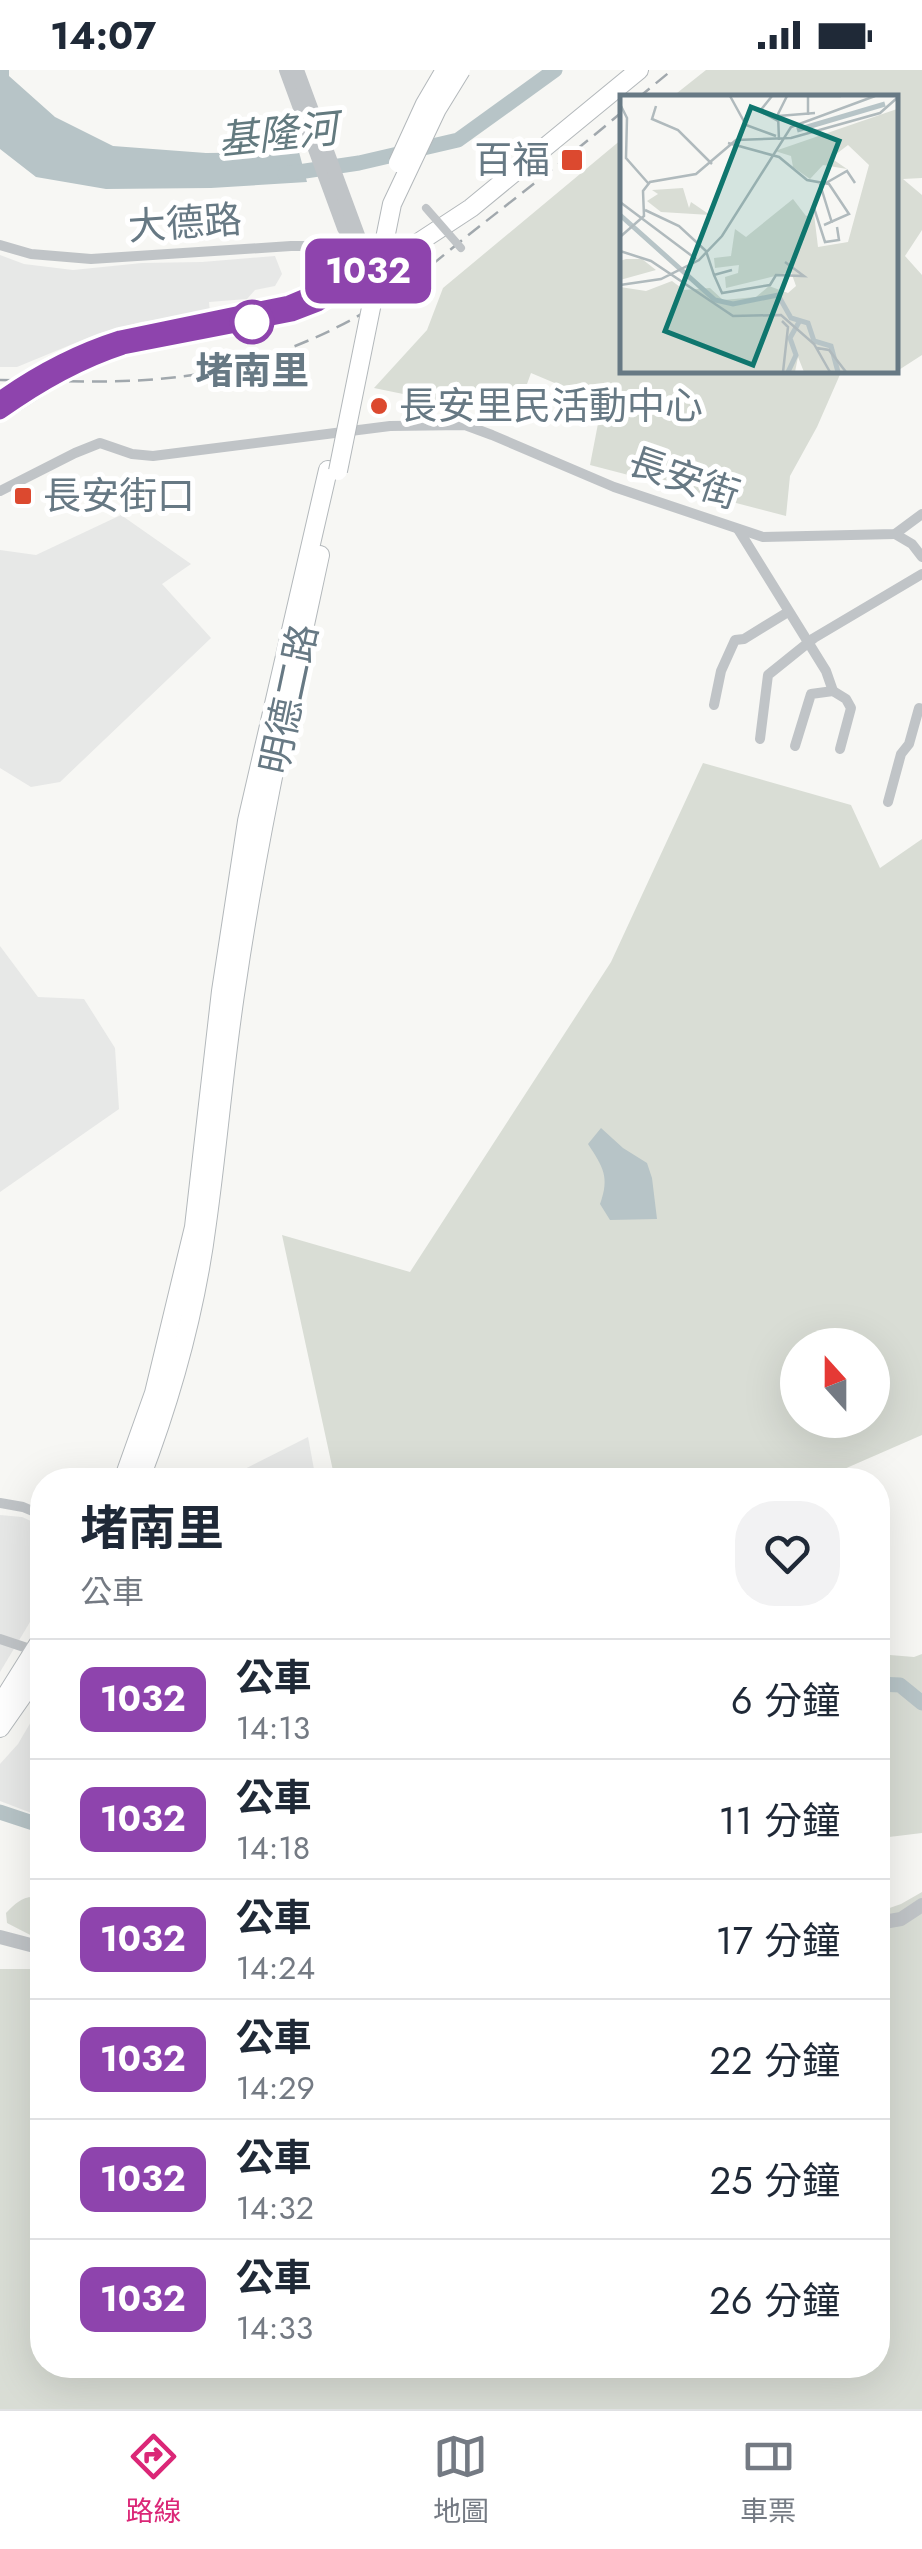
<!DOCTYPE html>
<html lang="zh-TW">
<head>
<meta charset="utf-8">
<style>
	:root { --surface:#fff; --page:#f2f2f3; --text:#1f2937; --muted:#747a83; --line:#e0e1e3; --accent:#db2777 }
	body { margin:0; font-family:Jost,"Noto Sans TC",sans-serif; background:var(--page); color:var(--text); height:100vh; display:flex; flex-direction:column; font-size:38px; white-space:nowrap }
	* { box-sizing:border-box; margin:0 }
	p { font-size:32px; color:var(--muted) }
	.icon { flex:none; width:55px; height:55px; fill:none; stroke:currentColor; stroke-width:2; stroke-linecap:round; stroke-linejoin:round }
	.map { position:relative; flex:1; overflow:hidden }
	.side { position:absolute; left:30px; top:1398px; width:860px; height:910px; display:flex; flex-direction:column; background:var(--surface); border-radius:40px; box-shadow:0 10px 40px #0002 }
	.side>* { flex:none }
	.badge { padding:0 20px; border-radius:15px; font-size:35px; line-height:65px }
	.needle { width:65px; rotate:339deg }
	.fabs { position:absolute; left:780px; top:1258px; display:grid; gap:20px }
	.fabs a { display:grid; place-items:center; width:110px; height:110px; border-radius:50%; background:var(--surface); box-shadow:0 10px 40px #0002; font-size:50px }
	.map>.badge { position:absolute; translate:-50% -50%; box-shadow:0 0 0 5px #fff }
	.round { display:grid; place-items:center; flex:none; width:105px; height:105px; border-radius:40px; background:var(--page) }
	.summary { display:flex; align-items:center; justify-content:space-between; height:170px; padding:0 50px }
	h1 { font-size:48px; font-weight:700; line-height:75px }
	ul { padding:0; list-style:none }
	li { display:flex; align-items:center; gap:30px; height:120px; padding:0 50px; border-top:2px solid var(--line) }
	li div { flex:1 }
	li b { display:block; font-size:38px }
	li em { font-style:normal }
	li .badge { min-width:110px; font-weight:700; text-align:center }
	.status { display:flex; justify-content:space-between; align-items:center; height:70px; padding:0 50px; background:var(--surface); direction:ltr }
	.status svg { height:28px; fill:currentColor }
	.tab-bar { display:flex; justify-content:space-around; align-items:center; height:140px; border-top:2px solid var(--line); background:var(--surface); font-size:28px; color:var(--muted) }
	.tab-bar a { display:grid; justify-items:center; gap:5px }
	.tab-bar .current { color:var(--accent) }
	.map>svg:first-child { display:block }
	.built { fill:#e7e8e7 }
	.green { fill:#d9ddd5; fill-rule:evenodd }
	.water { fill:#b7c4c7 }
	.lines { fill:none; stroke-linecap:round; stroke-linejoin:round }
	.river { stroke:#b7c4c7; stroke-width:15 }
	.primary-casing { stroke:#b3b8bb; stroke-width:20 }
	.minor { stroke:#c0c4c7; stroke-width:10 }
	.tertiary { stroke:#c0c4c7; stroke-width:14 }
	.primary { stroke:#fff; stroke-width:18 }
	.rail { stroke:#a1a8ad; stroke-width:2.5; stroke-dasharray:15 8; stroke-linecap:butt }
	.primary-bridge-casing { stroke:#b3b8bb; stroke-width:20; stroke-linecap:butt }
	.pedestrian-bridge { stroke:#c0c4c7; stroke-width:8 }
	.primary-bridge { stroke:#fff; stroke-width:18 }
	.line-casing { stroke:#fff; stroke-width:22 }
	.line { stroke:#8e44ad; stroke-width:15 }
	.poi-dot { fill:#dc492f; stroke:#fff; stroke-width:4 }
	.stop-dot { fill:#fff; stroke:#8e44ad; stroke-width:5 }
	.labels { text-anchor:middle; stroke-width:10; stroke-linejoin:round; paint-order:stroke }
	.poi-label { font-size:38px; fill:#677984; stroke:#fff; text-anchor:start }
	.street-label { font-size:38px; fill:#677984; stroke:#fff }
	.stop-label { font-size:38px; font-weight:bold; fill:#677984; stroke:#fff }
	.water-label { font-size:40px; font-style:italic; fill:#637a7f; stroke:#fff }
	.inset-river { fill:none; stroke:#b7c4c7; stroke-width:5 }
	.inset-road { fill:none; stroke:#b0babd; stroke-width:2.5 }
	.view { fill:#0f766e; fill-opacity:0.15; stroke:#0f766e; stroke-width:5 }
	.inset-edge { fill:none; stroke:#677984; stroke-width:5 }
</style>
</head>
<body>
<div class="status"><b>14:07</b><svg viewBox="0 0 49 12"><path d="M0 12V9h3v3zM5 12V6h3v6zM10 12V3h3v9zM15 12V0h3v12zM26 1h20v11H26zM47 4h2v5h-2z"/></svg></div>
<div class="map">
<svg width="922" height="2339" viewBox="0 0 922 2339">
	<rect width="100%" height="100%" fill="#f7f7f4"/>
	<!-- built -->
	<g class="built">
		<path d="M0 185 24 194 73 200 142 193 202 192 275 186 282 204 275 216 255 220 247 229 209 232 210 242 141 252 97 264 17 297H0Z"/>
		<path d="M121 445 191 494 162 514 211 568 60 712 31 717 0 698V480L36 485Z"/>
		<path d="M0 876 38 927 84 929 115 978 119 1039 0 1122Z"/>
		<path d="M308 1367 316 1410H223Z"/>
		<path d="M0 1445 22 1447 42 1456V1532L0 1602Z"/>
		<path d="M42 1633V1747L0 1731V1694L18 1674Z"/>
	</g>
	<!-- green -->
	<g class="green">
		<path d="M706 0H922V108L903 109 922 125V160L905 186 922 205V285L891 305 890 300H894V28L672 27Z"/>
		<path d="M622 69V300H842L817 357 790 406 786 446 590 395 602 333 531 303 515 347 374 318 427 260 443 218Z"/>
		<path d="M703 693 851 735 880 798 922 769V1365L819 1410H335L282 1165 410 1202 611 892ZM798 1275H872V1350H798Z"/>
		<path d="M878 1584 914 1587 922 1584V1763L889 1767 878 1772Z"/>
		<path d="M922 1822V2339H0V1899H31L39 1890 40 1870 7 1853 6 1843C17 1832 26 1823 42 1829V2295H878V1842L901 1834Z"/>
	</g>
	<!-- water -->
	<g class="water">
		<path d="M0 0H9V6L55 47 113 76 206 83 299 82 307 112 211 118 106 119 36 107 0 79Z"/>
		<path d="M601 1058 623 1078 647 1093 652 1108 657 1149 610 1150 600 1134C610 1107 603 1097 588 1074Z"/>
	</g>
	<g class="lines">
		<!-- river -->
		<g class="river">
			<path d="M285 104 359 93 458 70 555 0"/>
			<path d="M878 1614 900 1615 922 1633"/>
			<path d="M0 1742 42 1756"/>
		</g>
		<!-- primary casing -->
		<g class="primary-casing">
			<g id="primary">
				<path d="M120 268 289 233 370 199 410 178 471 138 639 0"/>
				<path d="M123 1410 154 1323 194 1157 221 921 247 751 328 400"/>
				<path d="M140 1410C171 1329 196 1239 207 1153 218 1075 224 996 236 918 257 772 289 629 320 485"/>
				<path d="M0 1635 42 1568"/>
				<path d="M0 1658 42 1598"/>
			</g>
		</g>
		<!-- minor -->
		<g class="minor">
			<path d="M0 175 31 184 91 189 291 176H327L367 197"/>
			<path d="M0 421 75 383 100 373 132 384 153 386 390 356 465 355 492 365 614 417 763 467 895 464 922 444"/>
			<path d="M738 459 826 601 833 621"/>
			<path d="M895 464 912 474 922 487"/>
			<path d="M833 621 846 629 851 638 840 679"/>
			<path d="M714 635 721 601 735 570 744 569 788 542"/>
			<path d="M760 669 768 605 814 568 922 504"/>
			<path d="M795 676 811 624 833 621"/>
			<path d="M888 732 901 684 909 674 919 638 922 639"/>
			<path d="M0 1433 23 1437 42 1445"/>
			<path d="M0 1569 27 1578"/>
		</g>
		<!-- tertiary -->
		<g class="tertiary">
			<path d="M286 0 344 158 370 199"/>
			<path d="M297 0 359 168"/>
			<path d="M878 1853 901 1849 922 1835"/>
			<path d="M0 1867 42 1878"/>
		</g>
		<!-- primary -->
		<use href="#primary" class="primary"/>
		<!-- rail -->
		<g class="rail">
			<path d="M638 28 672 0"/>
			<path d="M0 310C66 311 133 315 198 304 268 291 337 263 395 223 426 201 455 175 485 152 531 116 577 80 622 42"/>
		</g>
		<!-- primary-bridge casing -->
		<g class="primary-bridge-casing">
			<g id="primary-bridge">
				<path d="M398 93 425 34 445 0"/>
				<path d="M0 342 70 297 123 277"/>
				<path d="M338 401 392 134 437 39 461 0"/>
			</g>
		</g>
		<!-- pedestrian-bridge -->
		<path class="pedestrian-bridge" d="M426 138 461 178"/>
		<!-- primary-bridge -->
		<use href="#primary-bridge" class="primary-bridge"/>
	</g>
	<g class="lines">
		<!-- line casing -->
		<g class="line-casing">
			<path id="line" d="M0 329C38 302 76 282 120 268L289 233 370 199 318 234 292 244 123 277C77 292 39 314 0 342"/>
		</g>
		<!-- line -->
		<use href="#line" class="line"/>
	</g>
	<!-- markers -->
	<g class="poi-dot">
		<rect x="560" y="78" width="24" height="24" rx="5"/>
		<circle cx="379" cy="336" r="10"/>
		<rect x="13" y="416" width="20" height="20" rx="5"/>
	</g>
	<circle class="stop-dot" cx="252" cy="252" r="20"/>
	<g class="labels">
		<!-- poi labels -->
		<g class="poi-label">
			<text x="550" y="103" text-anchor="end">百福</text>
			<text x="399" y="349">長安里民活動中心</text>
			<text x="43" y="439">長安街口</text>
		</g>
		<!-- street labels -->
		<g class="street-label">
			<text transform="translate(185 153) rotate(-4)" y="13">大德路</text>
			<text transform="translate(684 408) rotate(19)" y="13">長安街</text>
			<text transform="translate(289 629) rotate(-78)" y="13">明德二路</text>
		</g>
		<!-- stop labels -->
		<g class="stop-label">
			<text x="252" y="314">堵南里</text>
		</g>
		<!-- water labels -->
		<g class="water-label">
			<text transform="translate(278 64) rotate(-6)" y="14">基隆河</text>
		</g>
	</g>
	<!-- overview -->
	<g transform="translate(620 25)">
		<rect width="278" height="278" fill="#f7f7f4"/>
		<path d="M277 14V277H184L178 262 175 277H0V192L26 196 52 186 64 195 90 193 103 205 136 202 149 191 168 198 176 191 171 177 106 193 105 182 118 178 119 170 95 173 94 163 111 161 115 134 126 142 173 104 186 121 194 119 198 152 228 147 249 70 228 50 211 63 227 74 203 70 190 84 173 72 171 61 155 56ZM63 93 69 113 71 107 90 120 41 117 27 106 38 99 32 95ZM6 164H22L36 175 0 185V166Z" fill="#d9ddd5"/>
		<path class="inset-river" d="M177 35 265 9M0 120 95 205 113 209 158 200 171 223 188 228 194 246 211 251 218 277M168 277 176 260 170 243 179 227"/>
		<path class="inset-road" d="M110 1 126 30 156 41M152 1 140 16 158 26M0 9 7 23 6 63 28 88M36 11 32 24 58 35 92 69M188 20V1H221M158 21 195 18M159 45 158 19 167 1M108 48 159 62 187 85 209 89 229 119 204 130M206 88 227 76 235 88M200 89 212 128M0 107 76 164M193 110 205 147 219 145 217 132M25 115 59 131 86 156 94 180 112 175M0 142 24 121 23 96 30 87 76 79 116 45 171 43 260 18 277 3M0 156 31 166 113 221 161 220 194 249 210 277M94 180 102 198 150 190 156 180 184 181 165 167M0 190 41 184 79 165 102 141 171 32 255 1M162 226 168 232 163 277M197 253 209 255 226 277"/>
		<path class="view" d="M131 12 219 46 133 270 45 236Z"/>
		<rect width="278" height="278" class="inset-edge"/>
	</g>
</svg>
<div class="fabs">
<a><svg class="needle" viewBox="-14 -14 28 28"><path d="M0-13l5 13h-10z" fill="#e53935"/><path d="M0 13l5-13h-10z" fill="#747a83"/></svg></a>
</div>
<b class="badge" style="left:368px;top:201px;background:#8e44ad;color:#fff">1032</b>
<section class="side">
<div class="summary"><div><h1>堵南里</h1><p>公車</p></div><a class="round"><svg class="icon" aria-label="heart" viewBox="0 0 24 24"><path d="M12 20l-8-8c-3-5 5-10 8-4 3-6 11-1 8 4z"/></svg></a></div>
<ul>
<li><span class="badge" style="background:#8e44ad;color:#fff">1032</span><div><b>公車</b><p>14:13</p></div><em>6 分鐘</em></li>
<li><span class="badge" style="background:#8e44ad;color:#fff">1032</span><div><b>公車</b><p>14:18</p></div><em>11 分鐘</em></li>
<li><span class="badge" style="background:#8e44ad;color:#fff">1032</span><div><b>公車</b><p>14:24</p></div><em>17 分鐘</em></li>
<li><span class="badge" style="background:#8e44ad;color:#fff">1032</span><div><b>公車</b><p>14:29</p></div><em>22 分鐘</em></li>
<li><span class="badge" style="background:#8e44ad;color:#fff">1032</span><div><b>公車</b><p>14:32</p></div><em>25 分鐘</em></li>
<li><span class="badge" style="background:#8e44ad;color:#fff">1032</span><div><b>公車</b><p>14:33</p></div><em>26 分鐘</em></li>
</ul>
</section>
</div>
<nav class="tab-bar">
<a class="current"><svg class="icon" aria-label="directions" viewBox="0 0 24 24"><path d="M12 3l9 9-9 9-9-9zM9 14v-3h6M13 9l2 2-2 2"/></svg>路線</a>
<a><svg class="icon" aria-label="map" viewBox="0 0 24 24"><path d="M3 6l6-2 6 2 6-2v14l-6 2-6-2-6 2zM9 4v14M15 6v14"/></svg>地圖</a>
<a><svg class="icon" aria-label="tickets" viewBox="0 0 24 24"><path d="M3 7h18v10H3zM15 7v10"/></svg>車票</a>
</nav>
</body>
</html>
